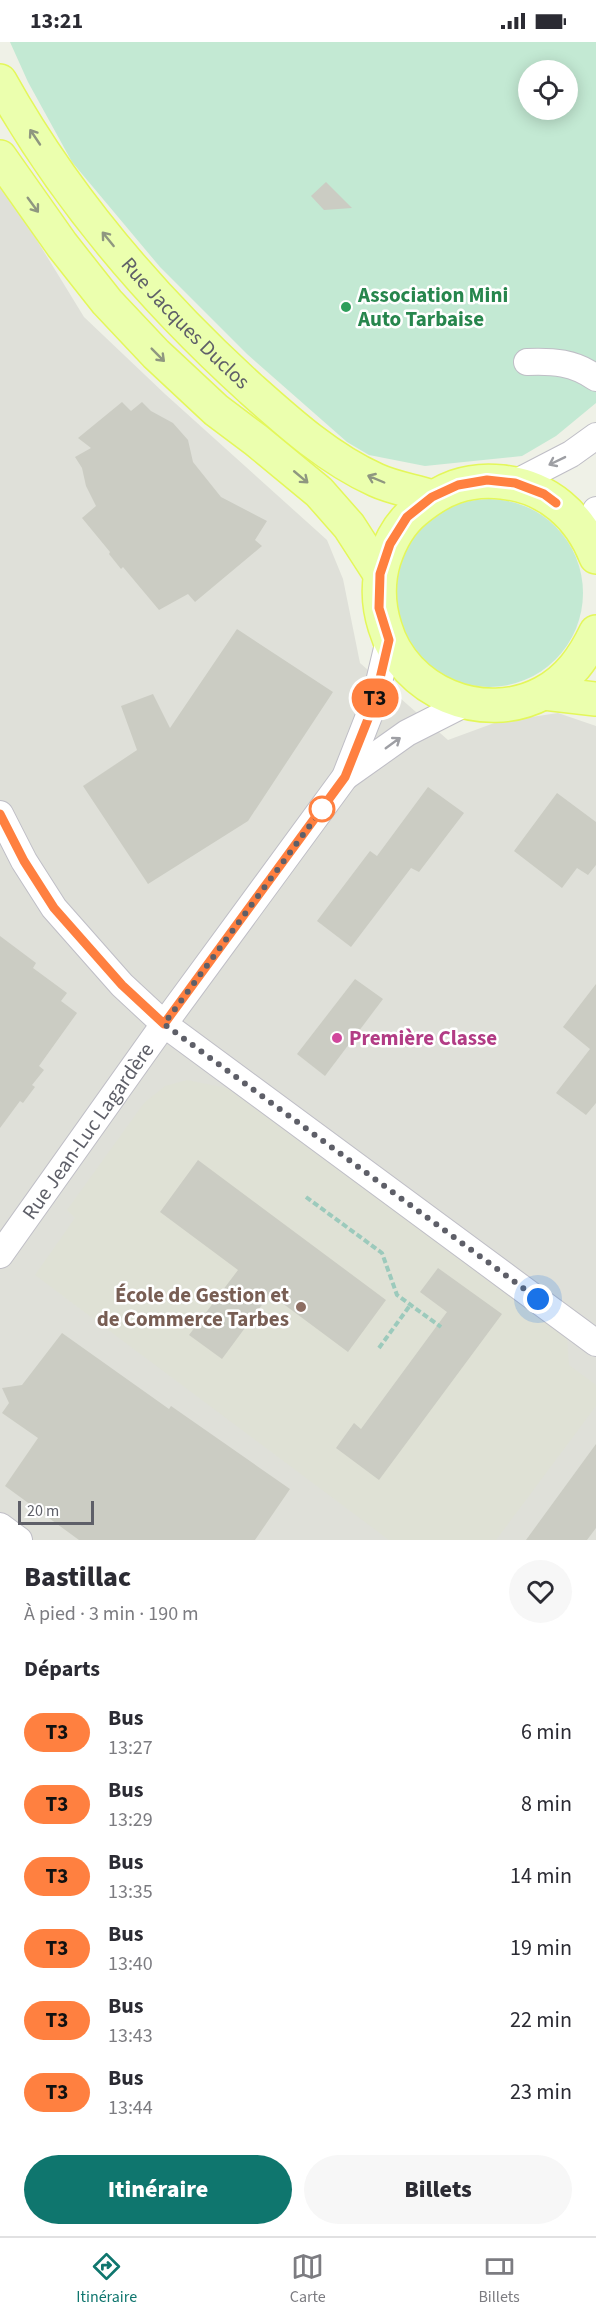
<!DOCTYPE html>
<html lang="fr">
<head>
<meta charset="utf-8">
<style>
	:root { --surface:#fff; --page:#f7f7f7; --text:#2b2b33; --muted:#7c7c81; --line:#e1e1e2; --accent:#0f766e }
	body { margin:0; font-family:"Source Sans 3",sans-serif; background:var(--page); color:var(--text); height:100vh; display:flex; flex-direction:column; font-size:22px; white-space:nowrap }
	* { box-sizing:border-box; margin:0 }
	p { font-size:20px; color:var(--muted) }
	.icon { flex:none; width:33px; height:33px; fill:none; stroke:currentColor; stroke-width:2; stroke-linecap:round; stroke-linejoin:round }
	.map { position:relative; height:1498px; overflow:hidden }
	.details { display:flex; flex-direction:column; background:var(--surface); flex:1 }
	.details>* { flex:none }
	.badge { padding:0 12px; border-radius:20px; font-size:21px; line-height:39px }
	.fabs { position:absolute; left:518px; top:18px; display:grid; gap:12px }
	.fabs a { display:grid; place-items:center; width:60px; height:60px; border-radius:50%; background:var(--surface); box-shadow:0 3px 15px #0003; font-size:30px }
	.scale { position:absolute; left:18px; bottom:15px; width:76px; box-sizing:border-box; padding-left:6px; border:3px solid #5e5f68; border-top:0; font-size:16px; line-height:21px; white-space:nowrap; color:#5e5f68; -webkit-text-stroke:4px #fff; paint-order:stroke }
	.you { position:absolute; width:30px; height:30px; margin:-15px; border:4px solid #fff; border-radius:50%; background:#1a73e8; box-shadow:0 0 0 9px #1a73e833 }
	.map>.badge { position:absolute; translate:-50% -50%; box-shadow:0 0 0 3px #fff }
	h2 { padding:0 24px; font-size:22px; line-height:54px }
	.round { display:grid; place-items:center; flex:none; width:63px; height:63px; border-radius:32px; background:var(--page) }
	.headline { display:flex; align-items:center; justify-content:space-between; height:102px; padding:0 24px }
	h1 { font-size:28px; font-weight:800; line-height:45px }
	.primary-button { display:flex; gap:12px; margin-top:auto; padding:12px 24px }
	.primary-button a { flex:1; height:69px; border-radius:36px; background:var(--accent); color:#fff; font-size:24px; font-weight:800; line-height:69px; text-align:center }
	.primary-button a+a { background:var(--page); color:var(--text) }
	ul { padding:0; list-style:none }
	li { display:flex; align-items:center; gap:18px; height:72px; padding:0 24px }
	li div { flex:1 }
	li b { display:block; font-size:22px }
	li em { font-style:normal }
	li .badge { min-width:66px; font-weight:700; text-align:center }
	.status { display:flex; justify-content:space-between; align-items:center; height:42px; padding:0 30px; background:var(--surface); direction:ltr }
	.status svg { height:16px; fill:currentColor }
	.tab-bar { display:flex; justify-content:space-around; align-items:center; height:84px; border-top:2px solid var(--line); background:var(--surface); font-size:16px; color:var(--muted) }
	.tab-bar a { display:grid; justify-items:center; gap:3px }
	.tab-bar .active { color:var(--accent) }
	.map>svg:first-child { display:block }
	.industrial { fill:#dfe0d9 }
	.education { fill:#dfe1d5 }
	.green { fill:#c3e9d3; fill-rule:evenodd }
	.building { fill:#cbccc3 }
	.lines { fill:none; stroke-linecap:round; stroke-linejoin:round }
	.minor-casing { stroke:#bfbec6; stroke-width:28 }
	.major-casing { stroke:#e4f75a; stroke-width:36 }
	.path { stroke:#9ccabc; stroke-width:4; stroke-dasharray:6 3; stroke-linecap:butt }
	.minor { stroke:#fff; stroke-width:26 }
	.major { stroke:#ebffae; stroke-width:33 }
	.oneway { stroke:#8f9780 }
	.oneway2 { stroke:#9e9fa4 }
	.line-casing { stroke:#fff; stroke-width:14 }
	.line { stroke:#ff8040; stroke-width:9 }
	.walk { stroke:#5e5f68; stroke-width:6; stroke-dasharray:0 10.8 }
	.leisure-dot { fill:#2e9e5b; stroke:#fff; stroke-width:2 }
	.stop-dot { fill:#fff; stroke:#ff8040; stroke-width:3 }
	.hotel-dot { fill:#d1479c; stroke:#fff; stroke-width:2 }
	.education-dot { fill:#8d6e63; stroke:#fff; stroke-width:2 }
	.labels { text-anchor:middle; stroke-width:5; stroke-linejoin:round; paint-order:stroke }
	.leisure-label { font-size:21px; font-weight:bold; fill:#27864d; stroke:#fff; text-anchor:start }
	.street-label { font-size:21px; fill:#5e5f68; stroke:#fff }
	.hotel-label { font-size:21px; font-weight:bold; fill:#b23c85; stroke:#fff; text-anchor:start }
	.education-label { font-size:21px; font-weight:bold; fill:#785e54; stroke:#fff; text-anchor:end }
</style>
</head>
<body>
<div class="status"><b>13:21</b><svg viewBox="0 0 49 12"><path d="M0 12V9h3v3zM5 12V6h3v6zM10 12V3h3v9zM15 12V0h3v12zM26 1h20v11H26zM47 4h2v5h-2z"/></svg></div>
<div class="map">
<svg width="596" height="1498" viewBox="0 0 596 1498">
	<rect width="100%" height="100%" fill="#eff1e7"/>
	<!-- industrial -->
	<path class="industrial" d="M0 138 84 275 165 352 327 498 343 537 360 621 448 698 497 680 558 671 596 684V1498H0Z"/>
	<!-- education -->
	<path class="education" d="M187 1038 231 1047 567 1296 569 1323 596 1343V1364L496 1498H389L35 1233 75 1176 67 1168 144 1061 165 1044Z"/>
	<!-- green -->
	<g class="green">
		<path d="M10 0H596V361L556 394 522 414 425 424 369 413 347 400 247 312 160 225 72 120 28 40ZM528 28H567V68H528Z"/>
		<circle cx="489" cy="551" r="94"/>
	</g>
	<!-- building -->
	<g class="building">
		<path d="M326 140 352 166 324 168 311 154Z"/>
		<path d="M122 360 131 369 142 360 151 369 173 381 188 398 193 420 221 455 267 479 255 498 262 504 195 560 188 552 159 568 123 525 121 527 109 512 110 510 82 476 96 464 86 444 82 426 75 415 91 406 78 396Z"/>
		<path d="M237 587 333 650 248 779 148 842 83 744 137 708 121 664 153 652 170 686Z"/>
		<path d="M428 745 464 771 419 830 411 826 351 905 317 879 370 809 377 814Z"/>
		<path d="M557 751 596 780V823L588 833 577 826 562 846 514 809Z"/>
		<path d="M0 894 36 921 33 926 67 951 61 959 77 971 39 1024 44 1028 32 1043 35 1045 23 1061 20 1059 0 1086Z"/>
		<path d="M355 937 383 957 325 1034 297 1012Z"/>
		<path d="M596 942V1061L586 1073 556 1051 590 1007 563 985Z"/>
		<path d="M198 1118 386 1258 348 1310 270 1252 222 1317 189 1293 238 1228 160 1170Z"/>
		<path d="M438 1226 502 1272 379 1438 336 1406 354 1381 361 1387 447 1270 420 1250Z"/>
		<path d="M62 1291 169 1367 171 1364 290 1447 255 1498H79L5 1444 38 1396 2 1371 9 1361 2 1346 22 1343Z"/>
		<path d="M596 1402V1486L587 1498H526Z"/>
	</g>
	<g class="lines">
		<!-- minor casing -->
		<g class="minor-casing">
			<g id="minor">
				<path d="M527 320C553 319 574 320 596 336"/>
				<path d="M515 441 571 412 596 394"/>
				<path d="M588 494 596 468"/>
				<path d="M345 735 407 691 466 661"/>
				<path d="M0 772 24 819 54 866 122 943 164 982 596 1301"/>
				<path id="s1" d="M0 1213 164 982 345 735 374 661 389 598"/>
				<path d="M0 1484 19 1498"/>
			</g>
		</g>
		<!-- major casing -->
		<g class="major-casing">
			<g id="major">
				<path id="s2" d="M0 39C65 156 153 258 251 347 289 381 329 417 376 438 393 446 414 449 432 455"/>
				<path d="M0 115 62 203 107 260 156 312 216 368 256 398 319 450 349 484 380 532"/>
				<path d="M596 515C580 474 548 445 502 440 467 436 441 447 415 469 399 482 390 500 384 518 377 541 378 563 385 585 404 650 483 683 543 651 569 637 584 615 596 590"/>
				<path d="M544 651 596 657"/>
			</g>
		</g>
		<!-- path -->
		<g class="path">
			<path d="M306 1155 382 1211 397 1253 441 1285"/>
			<path d="M379 1306 411 1262"/>
		</g>
		<!-- minor -->
		<use href="#minor" class="minor"/>
		<!-- major -->
		<use href="#major" class="major"/>
	</g>
	<!-- one-way arrows -->
	<defs><path id="oneway-shaft" d="M-6 0H5M1.5-3L5.5 0L1.5 3" fill="none" stroke-width="1.6" stroke-linecap="round" stroke-linejoin="round" transform="scale(1.5)"/></defs>
	<g class="oneway">
		<use href="#oneway-shaft" transform="translate(35 95) rotate(-124)"/>
		<use href="#oneway-shaft" transform="translate(33 163) rotate(54)"/>
		<use href="#oneway-shaft" transform="translate(108 197) rotate(-129)"/>
		<use href="#oneway-shaft" transform="translate(158 313) rotate(45)"/>
		<use href="#oneway-shaft" transform="translate(301 435) rotate(40)"/>
		<use href="#oneway-shaft" transform="translate(376 437) rotate(-157)"/>
	</g>
	<g class="oneway2">
		<use href="#oneway-shaft" transform="translate(557 419) rotate(154)"/>
		<use href="#oneway-shaft" transform="translate(393 701) rotate(-36)"/>
	</g>
	<g class="lines">
		<!-- line casing -->
		<g class="line-casing">
			<path id="line" d="M0 772 24 819 54 866 122 943 164 982 345 735 374 662 389 598 379 566 380 532 390 502 407 475 432 455 458 443 487 438 515 441 544 452 556 461"/>
		</g>
		<!-- line -->
		<use href="#line" class="line"/>
		<!-- walk -->
		<path class="walk" d="M322 767 164 982 538 1257"/>
	</g>
	<!-- markers -->
	<circle class="leisure-dot" cx="346" cy="265" r="6"/>
	<circle class="stop-dot" cx="322" cy="767" r="12"/>
	<circle class="hotel-dot" cx="337" cy="996" r="6"/>
	<circle class="education-dot" cx="301" cy="1265" r="6"/>
	<g class="labels">
		<!-- leisure labels -->
		<g class="leisure-label">
			<text x="358" y="260">Association Mini<tspan x="358" dy="24">Auto Tarbaise</tspan></text>
		</g>
		<!-- street labels -->
		<g class="street-label">
			<text dy="7" stroke="none"><textPath href="#s2" startOffset="306">Rue Jacques Duclos</textPath></text>
			<text dy="7" stroke="none"><textPath href="#s1" startOffset="152">Rue Jean-Luc Lagardère</textPath></text>
		</g>
		<!-- hotel labels -->
		<g class="hotel-label">
			<text x="349" y="1003">Première Classe</text>
		</g>
		<!-- education labels -->
		<g class="education-label">
			<text x="289" y="1260">École de Gestion et<tspan x="289" dy="24">de Commerce Tarbes</tspan></text>
		</g>
	</g>
</svg>
<div class="fabs">
<a><svg class="icon" aria-label="locate" viewBox="0 0 24 24"><circle cx="12" cy="12" r="6"/><path d="M12 2v4M12 18v4M2 12h4M18 12h4"/></svg></a>
</div>
<div class="scale">20 m</div>
<div class="you" style="left:538px;top:1257px"></div>
<b class="badge" style="left:375px;top:656px;background:#ff8040;color:#111">T3</b>
</div>
<section class="details">
<div class="headline"><div><h1>Bastillac</h1><p>À pied · 3 min · 190 m</p></div><a class="round"><svg class="icon" aria-label="heart" viewBox="0 0 24 24"><path d="M12 20l-8-8c-3-5 5-10 8-4 3-6 11-1 8 4z"/></svg></a></div>
<h2>Départs</h2>
<ul>
<li><span class="badge" style="background:#ff8040;color:#111">T3</span><div><b>Bus</b><p>13:27</p></div><em>6 min</em></li>
<li><span class="badge" style="background:#ff8040;color:#111">T3</span><div><b>Bus</b><p>13:29</p></div><em>8 min</em></li>
<li><span class="badge" style="background:#ff8040;color:#111">T3</span><div><b>Bus</b><p>13:35</p></div><em>14 min</em></li>
<li><span class="badge" style="background:#ff8040;color:#111">T3</span><div><b>Bus</b><p>13:40</p></div><em>19 min</em></li>
<li><span class="badge" style="background:#ff8040;color:#111">T3</span><div><b>Bus</b><p>13:43</p></div><em>22 min</em></li>
<li><span class="badge" style="background:#ff8040;color:#111">T3</span><div><b>Bus</b><p>13:44</p></div><em>23 min</em></li>
</ul>
<div class="primary-button"><a>Itinéraire</a><a>Billets</a></div>
</section>
<nav class="tab-bar">
<a class="active"><svg class="icon" aria-label="directions" viewBox="0 0 24 24"><path d="M12 3l9 9-9 9-9-9zM9 14v-3h6M13 9l2 2-2 2"/></svg>Itinéraire</a>
<a><svg class="icon" aria-label="map" viewBox="0 0 24 24"><path d="M3 6l6-2 6 2 6-2v14l-6 2-6-2-6 2zM9 4v14M15 6v14"/></svg>Carte</a>
<a><svg class="icon" aria-label="tickets" viewBox="0 0 24 24"><path d="M3 7h18v10H3zM15 7v10"/></svg>Billets</a>
</nav>
</body>
</html>
